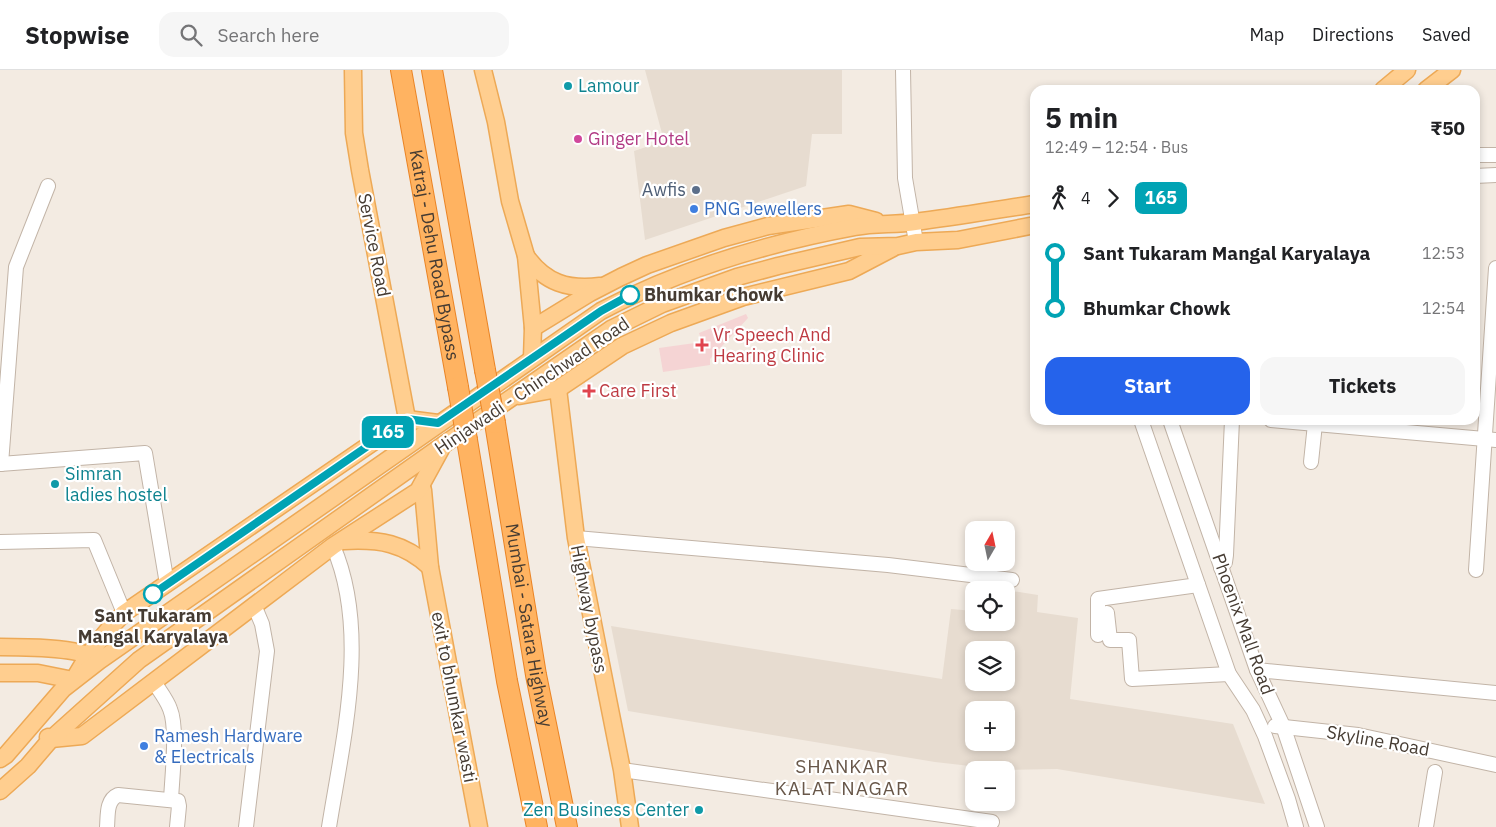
<!DOCTYPE html>
<html lang="en">
<head>
<meta charset="utf-8">
<style>
	:root { --surface:#fff; --page:#f6f6f6; --text:#202124; --muted:#757577; --line:#e0e0e0; --accent:#2563eb }
	body { margin:0; font-family:"IBM Plex Sans",sans-serif; background:var(--page); color:var(--text); height:100vh; display:flex; flex-direction:column; font-size:19px; white-space:nowrap }
	* { box-sizing:border-box; margin:0 }
	p { font-size:16px; color:var(--muted) }
	.icon { flex:none; width:28px; height:28px; fill:none; stroke:currentColor; stroke-width:2; stroke-linecap:round; stroke-linejoin:round }
	.map { position:relative; flex:1; overflow:hidden }
	.sheet { position:absolute; left:1030px; top:15px; width:450px; height:340px; display:flex; flex-direction:column; background:var(--surface); border-radius:15px; box-shadow:0 2px 8px #0003 }
	.sheet>* { flex:none }
	.badge { padding:0 10px; border-radius:8px; font-size:18px; line-height:32px }
	.needle { width:32px; rotate:9deg }
	.tools { position:absolute; left:965px; top:451px; display:grid; gap:10px }
	.tools a { display:grid; place-items:center; width:50px; height:50px; border-radius:10px; background:var(--surface); box-shadow:0 2px 8px #0003; font-size:25px }
	.map>.badge { position:absolute; translate:-50% -50%; box-shadow:0 0 0 2px #fff }
	.legs { display:flex; align-items:center; gap:8px; height:55px; padding:0 15px; font-size:16px }
	.legs p { margin-inline-start:auto }
	.headline { display:flex; align-items:center; justify-content:space-between; height:85px; padding:0 15px }
	h1 { font-size:28px; font-weight:700; line-height:38px }
	.action { display:flex; gap:10px; margin-top:auto; padding:10px 15px }
	.action a { flex:1; height:58px; border-radius:15px; background:var(--accent); color:#fff; font-size:20px; font-weight:700; line-height:58px; text-align:center }
	.action a+a { background:var(--page); color:var(--text) }
	ul { padding:0 15px; list-style:none }
	li { display:flex; align-items:center; gap:18px; height:55px; font-size:19px }
	li i { display:grid; place-items:center; width:8px; height:100%; margin:0 6px; background:currentColor }
	li i::after { content:''; width:12px; height:12px; margin:-6px; border:4px solid; border-radius:50%; background:var(--surface) }
	li p { margin-inline-start:auto }
	li:first-child i { background:linear-gradient(#0000 50%,currentColor 0) }
	li:last-child i { background:linear-gradient(currentColor 50%,#0000 0) }
	header { display:flex; align-items:center; gap:30px; box-sizing:border-box; height:70px; padding:0 25px; background:var(--surface); border-bottom:1px solid var(--line) }
	header strong { font-size:24px }
	nav { display:flex; gap:28px; margin-inline-start:auto; font-size:18px }
	.search { width:350px; height:45px; background:var(--page); display:flex; align-items:center; gap:12px; box-sizing:border-box; padding:0 18px; border-radius:15px; color:var(--muted); font-size:19px }
	.map>svg:first-child { display:block }
	.residential { fill:#e7dcd0; fill-rule:evenodd }
	.medical { fill:#f5d4d4 }
	.lines { fill:none; stroke-linecap:round; stroke-linejoin:round }
	.minor-casing { stroke:#c2b4a7; stroke-width:16 }
	.major-casing { stroke:#eda956; stroke-width:19 }
	.highway-casing { stroke:#ea8425; stroke-width:22 }
	.minor { stroke:#fff; stroke-width:14 }
	.major { stroke:#ffce8f; stroke-width:16 }
	.highway { stroke:#ffb361; stroke-width:20 }
	.highway-bridge-casing { stroke:#ea8425; stroke-width:22; stroke-linecap:butt }
	.highway-bridge { stroke:#ffb361; stroke-width:20 }
	.line-1-casing { stroke:#fff; stroke-width:11 }
	.line-1 { stroke:#00a3b4; stroke-width:8 }
	.culture-dot { fill:#0f9aa8; stroke:#fff; stroke-width:2 }
	.hotel-dot { fill:#d1479c; stroke:#fff; stroke-width:2 }
	.service-dot { fill:#5c6f8a; stroke:#fff; stroke-width:2 }
	.shop-dot { fill:#3f7fe0; stroke:#fff; stroke-width:2 }
	.stop-1-dot { fill:#fff; stroke:#00a3b4; stroke-width:2.5 }
	.health-dot { fill:#e0444e; stroke:#fff; stroke-width:2 }
	.labels { text-anchor:middle; stroke-width:4.5; stroke-linejoin:round; paint-order:stroke }
	.culture-label { font-size:18px; fill:#0d838f; stroke:#fff; text-anchor:start }
	.hotel-label { font-size:18px; fill:#b23c85; stroke:#fff; text-anchor:start }
	.service-label { font-size:18px; fill:#4e5e75; stroke:#fff; text-anchor:end }
	.shop-label { font-size:18px; fill:#366cbe; stroke:#fff; text-anchor:start }
	.street-label { font-size:18px; fill:#453b32; stroke:#fff }
	.stop-label { font-size:18px; font-weight:bold; fill:#453b32; stroke:#fff; text-anchor:start }
	.health-label { font-size:18px; fill:#be3a42; stroke:#fff; text-anchor:start }
	.neighbourhood-label { font-size:19px; letter-spacing:1px; fill:#685749; stroke:#fff }
</style>
</head>
<body>
<header>
<strong>Stopwise</strong>
<div class="search"><svg class="icon" aria-label="search" viewBox="0 0 24 24"><circle cx="10" cy="10" r="6"/><path d="M15 15l6 6"/></svg>Search here</div>
<nav><a>Map</a><a>Directions</a><a>Saved</a></nav>
</header>
<div class="map">
<svg width="1496" height="757" viewBox="0 0 1496 757">
	<rect width="100%" height="100%" fill="#f3ebe2"/>
	<!-- residential -->
	<g class="residential">
		<path d="M645 0H842V64H812L806 116 645 170 634 81 664 71Z"/>
		<path d="M1006 520 1038 525 1037 542 1078 548 1070 629 1233 654 1265 734 1057 699 1005 700 935 692 628 641 611 556 942 609 951 539 974 541V552H1006ZM974 580H1006V612H974ZM974 640H1006V672H974Z"/>
	</g>
	<!-- medical -->
	<path class="medical" d="M746 244 748 248 710 289V295L663 302 659 278 702 272 699 263Z"/>
	<g class="lines">
		<!-- minor casing -->
		<g class="minor-casing">
			<g id="minor">
				<path d="M903 0 905 108 916 172"/>
				<path d="M1475 85H1496"/>
				<path d="M1475 106 1496 105"/>
				<path d="M1141 350 1229 604 1253 640 1265 666 1288 729 1296 757"/>
				<path d="M1170 350 1257 600 1283 656 1317 757"/>
				<path d="M1271 350 1496 370"/>
				<path d="M1311 392 1315 354"/>
				<path d="M0 394 145 383 167 514"/>
				<path d="M1 394 16 197 48 116"/>
				<path d="M576 468 888 495 1012 510"/>
				<path d="M0 472 94 470 124 543"/>
				<path d="M1221 498 1225 492 1226 485 1232 350"/>
				<path d="M1476 500 1496 198"/>
				<path d="M1107 543 1110 570H1129L1132 609 1229 604"/>
				<path d="M1098 565V529L1198 515"/>
				<path d="M1257 600 1496 623"/>
				<path d="M154 612C159 620 167 630 170 639 178 658 172 707 171 730"/>
				<path d="M1275 656 1358 665 1496 695"/>
				<path d="M622 700 992 752"/>
				<path d="M107 757C108 746 106 730 118 725L178 731 179 736 177 757"/>
				<path d="M246 757 267 581 262 554 254 535"/>
				<path d="M329 757C343 669 370 561 333 476"/>
				<path d="M1426 757 1435 702"/>
			</g>
		</g>
		<!-- major casing -->
		<g class="major-casing">
			<g id="major">
				<path d="M353 0 354 63 360 100 407 349"/>
				<path d="M483 0 496 52 510 131 526 186 533 258 532 288"/>
				<path d="M1383 20 1407 0"/>
				<path d="M1426 20 1452 0"/>
				<path d="M526 186C545 213 568 220 600 216"/>
				<path d="M533 258 590 223 621 207 647 195 724 168 768 156 849 144 876 151"/>
				<path d="M558 319 576 468 622 700 630 757"/>
				<path d="M519 326 558 319 622 276 671 253 743 227 849 201 893 178"/>
				<path d="M423 420 430 497 479 757"/>
				<path d="M344 471C380 469 404 473 430 497"/>
				<path d="M0 577C22 577 79 577 96 589"/>
				<path d="M0 603H38L73 610"/>
				<path d="M77 604C90 580 105 562 124 543L407 349 438 353"/>
				<path d="M48 667 51 669 82 666 333 476 418 421 441 379"/>
				<path d="M0 689 6 685 63 619 99 591 601 241C679 200 768 173 855 157 875 153 895 155 915 152 955 147 995 140 1035 134"/>
				<path d="M0 721 28 696 51 669 139 590 443 375 611 259 662 234 737 207 778 196 860 177 898 176 916 172 958 170 1035 155"/>
			</g>
		</g>
		<!-- highway casing -->
		<g class="highway-casing">
			<g id="highway">
				<path id="s1" d="M401 0 458 317"/>
				<path d="M432 0 485 300"/>
				<path id="s2" d="M495 353 536 605 567 757"/>
				<path d="M467 370 507 611 537 757"/>
			</g>
		</g>
		<!-- minor -->
		<use href="#minor" class="minor"/>
		<!-- major -->
		<use href="#major" class="major"/>
		<!-- highway -->
		<use href="#highway" class="highway"/>
		<!-- highway-bridge casing -->
		<g class="highway-bridge-casing">
			<g id="highway-bridge">
				<path d="M485 300 495 353"/>
				<path d="M458 317 467 370"/>
			</g>
		</g>
		<!-- highway-bridge -->
		<use href="#highway-bridge" class="highway-bridge"/>
	</g>
	<g class="lines">
		<!-- line-1 casing -->
		<g class="line-1-casing">
			<path id="line-1" d="M153 524 407 349 438 353 601 241 630 225"/>
		</g>
		<!-- line-1 -->
		<use href="#line-1" class="line-1"/>
	</g>
	<!-- markers -->
	<g class="culture-dot">
		<circle cx="568" cy="16" r="5"/>
		<circle cx="55" cy="414" r="5"/>
		<circle cx="699" cy="740" r="5"/>
	</g>
	<circle class="hotel-dot" cx="578" cy="69" r="5"/>
	<circle class="service-dot" cx="696" cy="120" r="5"/>
	<g class="shop-dot">
		<circle cx="694" cy="139" r="5"/>
		<circle cx="144" cy="676" r="5"/>
	</g>
	<g class="stop-1-dot">
		<circle cx="630" cy="225" r="9"/>
		<circle cx="153" cy="524" r="9"/>
	</g>
	<g class="health-dot">
		<path d="M699.5 267.5h5v5h5v5h-5v5h-5v-5h-5v-5h5z"/>
		<path d="M586.5 313.5h5v5h5v5h-5v5h-5v-5h-5v-5h5z"/>
	</g>
	<g class="labels">
		<!-- culture labels -->
		<g class="culture-label">
			<text x="578" y="22">Lamour</text>
			<text x="65" y="410">Simran<tspan x="65" dy="21">ladies hostel</tspan></text>
			<text x="689" y="746" text-anchor="end">Zen Business Center</text>
		</g>
		<!-- hotel labels -->
		<g class="hotel-label">
			<text x="588" y="75">Ginger Hotel</text>
		</g>
		<!-- service labels -->
		<g class="service-label">
			<text x="686" y="126">Awfis</text>
		</g>
		<!-- shop labels -->
		<g class="shop-label">
			<text x="704" y="145">PNG Jewellers</text>
			<text x="154" y="672">Ramesh Hardware<tspan x="154" dy="21">&amp; Electricals</tspan></text>
		</g>
		<!-- street labels -->
		<g class="street-label">
			<text transform="translate(374 175) rotate(79)" y="6">Service Road</text>
			<text dy="6" stroke="none"><textPath href="#s1" startOffset="188">Katraj - Dehu Road Bypass</textPath></text>
			<text transform="translate(532 316) rotate(-34)" y="6">Hinjawadi - Chinchwad Road</text>
			<text transform="translate(589 539) rotate(79)" y="6">Highway bypass</text>
			<text transform="translate(1243 554) rotate(70)" y="6">Phoenix Mall Road</text>
			<text dy="6" stroke="none"><textPath href="#s2" startOffset="205">Mumbai - Satara Highway</textPath></text>
			<text transform="translate(454 627) rotate(79)" y="6">exit to bhumkar wasti</text>
			<text transform="translate(1378 671) rotate(10)" y="6">Skyline Road</text>
		</g>
		<!-- stop labels -->
		<g class="stop-label">
			<text x="644" y="231">Bhumkar Chowk</text>
			<text x="153" y="552" text-anchor="middle">Sant Tukaram<tspan x="153" dy="21">Mangal Karyalaya</tspan></text>
		</g>
		<!-- health labels -->
		<g class="health-label">
			<text x="713" y="271">Vr Speech And<tspan x="713" dy="21">Hearing Clinic</tspan></text>
			<text x="599" y="327">Care First</text>
		</g>
		<!-- neighbourhood labels -->
		<g class="neighbourhood-label">
			<text x="842" y="703">SHANKAR<tspan x="842" dy="22">KALAT NAGAR</tspan></text>
		</g>
	</g>
</svg>
<div class="tools">
<a><svg class="needle" viewBox="-14 -14 28 28"><path d="M0-13l5 13h-10z" fill="#e53935"/><path d="M0 13l5-13h-10z" fill="#757577"/></svg></a>
<a><svg class="icon" aria-label="locate" viewBox="0 0 24 24"><circle cx="12" cy="12" r="6"/><path d="M12 2v4M12 18v4M2 12h4M18 12h4"/></svg></a>
<a><svg class="icon" aria-label="layers" viewBox="0 0 24 24"><path d="M12 4l9 5-9 5-9-5zM3 14l9 5 9-5"/></svg></a>
<a>+</a>
<a>−</a>
</div>
<b class="badge" style="left:388px;top:362px;background:#00a3b4;color:#fff">165</b>
<section class="sheet">
<div class="headline"><div><h1>5 min</h1><p>12:49 – 12:54 · Bus</p></div><b>₹50</b></div>
<div class="legs"><svg class="icon" aria-label="walk" viewBox="0 0 24 24"><circle cx="13" cy="4" r="2"/><path d="M13 8l-2 6 4 7M11 14l-3 7M7 12l3-4h3l4 4"/></svg>4<svg class="icon" aria-label="forward" viewBox="0 0 24 24"><path d="M9 5l7 7-7 7"/></svg><b class="badge" style="background:#00a3b4;color:#fff">165</b></div>
<ul>
<li><i style="color:#00a3b4"></i><b>Sant Tukaram Mangal Karyalaya</b><p>12:53</p></li>
<li><i style="color:#00a3b4"></i><b>Bhumkar Chowk</b><p>12:54</p></li>
</ul>
<div class="action"><a>Start</a><a>Tickets</a></div>
</section>
</div>
</body>
</html>
